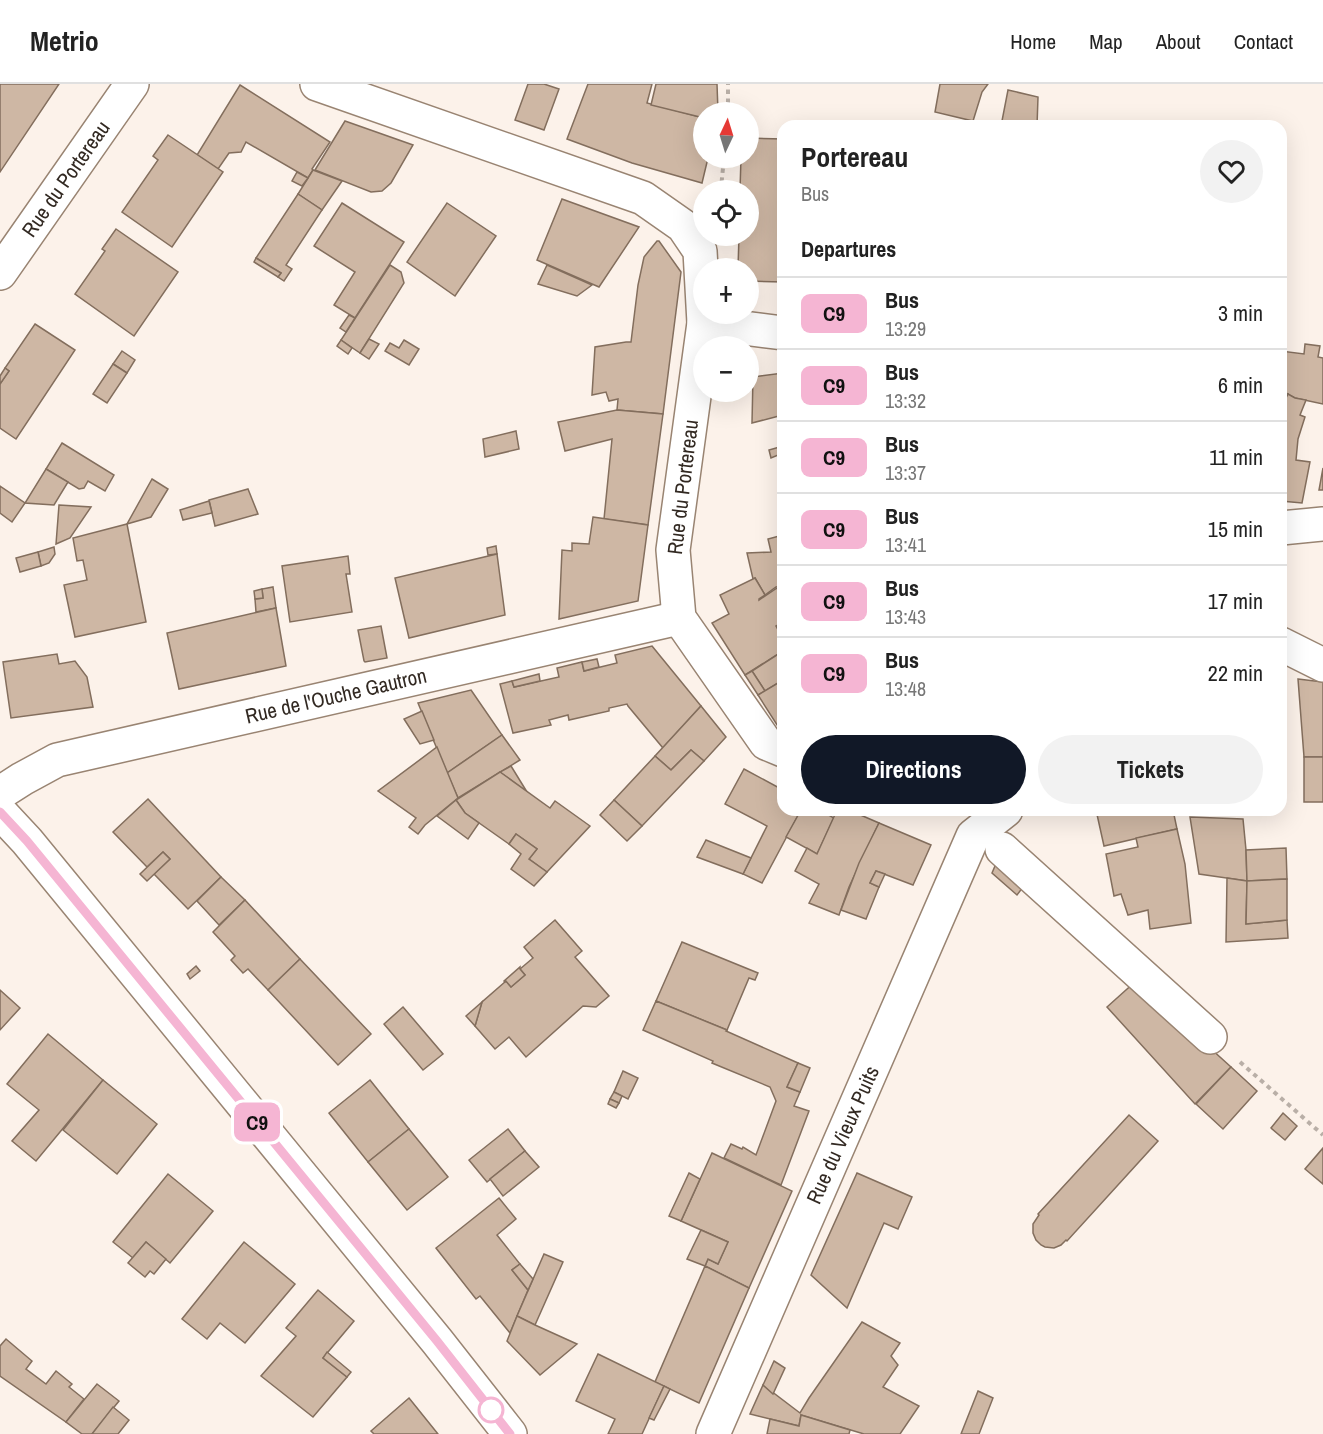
<!DOCTYPE html>
<html lang="en">
<head>
<meta charset="utf-8">
<style>
	:root { --surface:#fff; --page:#f2f2f2; --text:#222; --muted:#767676; --line:#e0e0e0; --accent:#111827 }
	body { margin:0; font-family:"Archivo Narrow",sans-serif; background:var(--page); color:var(--text); height:100vh; display:flex; flex-direction:column; font-size:22px; white-space:nowrap }
	* { box-sizing:border-box; margin:0 }
	p { font-size:20px; color:var(--muted) }
	.icon { flex:none; width:33px; height:33px; fill:none; stroke:currentColor; stroke-width:2; stroke-linecap:round; stroke-linejoin:round }
	.map { position:relative; flex:1; overflow:hidden }
	.side { position:absolute; left:777px; top:36px; width:510px; height:696px; display:flex; flex-direction:column; background:var(--surface); border-radius:18px; box-shadow:0 6px 24px #0002 }
	.side>* { flex:none }
	.badge { padding:0 12px; border-radius:9px; font-size:21px; line-height:39px }
	.needle { width:39px; rotate:4deg }
	.fabs { position:absolute; left:693px; top:18px; display:grid; gap:12px }
	.fabs a { display:grid; place-items:center; width:66px; height:66px; border-radius:50%; background:var(--surface); box-shadow:0 6px 24px #0002; font-size:30px }
	.map>.badge { position:absolute; translate:-50% -50%; box-shadow:0 0 0 3px #fff }
	h2 { padding:0 24px; font-size:22px; line-height:54px }
	.round { display:grid; place-items:center; flex:none; width:63px; height:63px; border-radius:32px; background:var(--page) }
	.headline { display:flex; align-items:center; justify-content:space-between; height:102px; padding:0 24px }
	h1 { font-size:28px; font-weight:700; line-height:45px }
	.action { display:flex; gap:12px; margin-top:auto; padding:12px 24px }
	.action a { flex:1; height:69px; border-radius:36px; background:var(--accent); color:#fff; font-size:24px; font-weight:700; line-height:69px; text-align:center }
	.action a+a { background:var(--page); color:var(--text) }
	ul { padding:0; list-style:none }
	li { display:flex; align-items:center; gap:18px; height:72px; padding:0 24px; border-top:2px solid var(--line) }
	li div { flex:1 }
	li b { display:block; font-size:22px }
	li em { font-style:normal }
	li .badge { min-width:66px; font-weight:700; text-align:center }
	header { display:flex; align-items:center; gap:36px; box-sizing:border-box; height:84px; padding:0 30px; background:var(--surface); border-bottom:2px solid var(--line) }
	header strong { font-size:28px }
	nav { display:flex; gap:33px; margin-inline-start:auto; font-size:21px }
	.map>svg:first-child { display:block }
	.building { fill:#ceb7a4; stroke:#836e5d; stroke-width:1.5 }
	.lines { fill:none; stroke-linecap:round; stroke-linejoin:round }
	.minor-casing { stroke:#998472; stroke-width:36 }
	.tertiary-casing { stroke:#998472; stroke-width:36 }
	.path { stroke:#b9afa7; stroke-width:4; stroke-dasharray:4.5 4.5; stroke-linecap:butt }
	.minor { stroke:#fff; stroke-width:33 }
	.tertiary { stroke:#fff; stroke-width:33 }
	.line-casing { stroke:#fff; stroke-width:14 }
	.line { stroke:#f5b5d3; stroke-width:9 }
	.stop-dot { fill:#fff; stroke:#f5b5d3; stroke-width:3 }
	.labels { text-anchor:middle; stroke-width:4.5; stroke-linejoin:round; paint-order:stroke }
	.street-label { font-size:21px; fill:#322922; stroke:#fff }
</style>
</head>
<body>
<header>
<strong>Metrio</strong>
<nav><a>Home</a><a>Map</a><a>About</a><a>Contact</a></nav>
</header>
<div class="map">
<svg width="1323" height="1350" viewBox="0 0 1323 1350">
	<rect width="100%" height="100%" fill="#fcf2ea"/>
	<!-- building -->
	<g class="building">
		<path d="M0 0H59L0 88Z"/>
		<path d="M528 0H544L559 5 544 46 515 36Z"/>
		<path d="M588 0H652L647 19 704 34V74H708L702 99 632 79 567 55Z"/>
		<path d="M656 0H717L718 28H704V34L651 21Z"/>
		<path d="M940 0H988L982 8 973 37 935 28Z"/>
		<path d="M240 1 330 58 312 85 313 86 308 94 246 58 241 68 229 69 218 85 197 71Z"/>
		<path d="M1008 6 1038 13 1037 42H1001Z"/>
		<path d="M345 37 413 61 391 99 382 107 371 108 315 86Z"/>
		<path d="M168 51 223 88 172 163 122 128 158 76 153 72Z"/>
		<path d="M748 54 783 55V198L748 197V184H738L739 152H748V106H740L741 74H748Z"/>
		<path d="M313 86 342 97 322 126 298 110Z"/>
		<path d="M297 88 308 94 302 102 292 97Z"/>
		<path d="M298 110 322 126 286 181 292 185 284 197 278 193 281 189 256 174Z"/>
		<path d="M562 115 639 143 599 203 537 176Z"/>
		<path d="M342 119 404 158 355 234 334 221 355 188 314 162Z"/>
		<path d="M447 119 496 152 455 212 407 178Z"/>
		<path d="M116 145 178 188 134 252 75 210 105 167 102 165Z"/>
		<path d="M657 157H659L681 188 663 330 617 326 618 315 609 317 606 308 592 311 595 263 626 258H631L638 201 644 173Z"/>
		<path d="M256 174 281 189 278 193 254 178Z"/>
		<path d="M390 181 401 188 404 199 360 269 341 256Z"/>
		<path d="M547 181 592 201 577 212 538 200Z"/>
		<path d="M349 231 355 234 346 248 340 244Z"/>
		<path d="M35 240 75 266 16 355 0 344V300L9 287 5 284Z"/>
		<path d="M369 255 379 260 369 275 360 269Z"/>
		<path d="M341 256 352 264 348 270 337 262Z"/>
		<path d="M404 256 419 265 409 281 385 267 390 259 399 264Z"/>
		<path d="M1305 260 1320 262 1318 273 1323 274V320L1295 314 1281 307V267L1304 270Z"/>
		<path d="M122 267 135 276 127 289 113 280Z"/>
		<path d="M113 280 127 289 107 319 93 310Z"/>
		<path d="M5 284 9 287 0 300V292Z"/>
		<path d="M783 289V353L779 332 752 339 753 293Z"/>
		<path d="M1281 307 1288 310 1281 324Z"/>
		<path d="M1288 310 1295 314 1306 316 1300 331 1305 333 1298 355 1296 376 1310 378 1302 419 1281 417V324Z"/>
		<path d="M617 326 663 330 648 441 604 435 612 355 565 367 558 338Z"/>
		<path d="M516 347 519 365 485 373 483 355Z"/>
		<path d="M62 359 114 391 105 407 88 397 84 404 79 405 46 385Z"/>
		<path d="M783 362V369L771 374 769 366Z"/>
		<path d="M1323 384V406H1319Z"/>
		<path d="M46 385 68 398 54 421 25 419Z"/>
		<path d="M152 395 168 405 151 433 127 440Z"/>
		<path d="M0 402 25 419 12 438 0 429Z"/>
		<path d="M248 405 258 430 215 442 209 416Z"/>
		<path d="M209 417 212 429 183 436 180 426Z"/>
		<path d="M59 421 91 423 70 454 56 460Z"/>
		<path d="M593 433 648 441 638 517 559 535 562 466 572 467V459L589 460Z"/>
		<path d="M127 440 146 538 75 553 64 501 87 496 83 476 77 477 73 454Z"/>
		<path d="M783 451V502L776 503 765 511 755 494 753 495 747 469 771 468 768 455Z"/>
		<path d="M496 462 497 470 488 471 487 464Z"/>
		<path d="M54 463 55 470 49 479 41 482 38 468Z"/>
		<path d="M38 468 41 482 20 488 16 474Z"/>
		<path d="M497 470 505 531 409 554 395 494Z"/>
		<path d="M348 472 350 490H346L352 528 290 538 282 482Z"/>
		<path d="M755 494 765 511 759 515V516L777 504 783 514V538L776 542 783 555V567L745 591 712 539 729 530 720 511Z"/>
		<path d="M273 503 276 524 256 528 255 515 263 514 262 505Z"/>
		<path d="M262 505 263 514 255 515 254 507Z"/>
		<path d="M276 524 286 582 179 605 167 549Z"/>
		<path d="M381 542 387 574 365 578 364 577 358 546Z"/>
		<path d="M652 562 701 622 663 664 628 622 627 620 609 624V627L569 636 568 631 549 636 551 641 513 649 500 600 512 597 514 603 559 593 557 584 582 578 584 587 617 579 615 571Z"/>
		<path d="M783 567V596L765 607 752 587Z"/>
		<path d="M57 570 59 580 75 577 87 593 93 623 11 634 3 578Z"/>
		<path d="M597 575 599 583 584 587 582 578Z"/>
		<path d="M752 587 765 607 758 611 745 591Z"/>
		<path d="M539 590 540 597 514 603 512 597Z"/>
		<path d="M1298 595 1323 598V673H1304Z"/>
		<path d="M783 596V641L779 644 758 611Z"/>
		<path d="M471 606 502 651 447 689 418 619Z"/>
		<path d="M701 622 726 653 704 677 691 666 671 686 655 672Z"/>
		<path d="M422 627 434 656 420 660 404 635Z"/>
		<path d="M502 651 520 676 458 714 447 689Z"/>
		<path d="M437 663 458 714 425 741 418 750 409 743 416 734 378 707Z"/>
		<path d="M691 666 704 677 642 742 614 716 655 672 671 686Z"/>
		<rect x="1304" y="673" width="19" height="45"/>
		<path d="M511 682 527 708 500 688Z"/>
		<path d="M744 685 783 706V726H801L762 799 743 790 767 742 725 720Z"/>
		<path d="M500 688 550 724 555 717 590 742 547 788 529 775 537 765 516 750 509 760 465 729 456 716Z"/>
		<path d="M148 715 221 793 188 825 154 790 170 775 163 768 147 783 113 748Z"/>
		<path d="M456 716 465 729 479 739 468 755 437 732Z"/>
		<path d="M614 716 642 742 627 757 600 731Z"/>
		<path d="M801 726H820L834 734 817 770 786 753Z"/>
		<path d="M837 726H849L879 739 849 803 839 831 809 819 819 800 795 787 807 764 817 770Z"/>
		<path d="M1096 726H1173L1177 745 1104 762Z"/>
		<path d="M1190 733 1243 735 1246 766 1247 797 1199 790Z"/>
		<path d="M879 739 931 761 913 801 876 787 870 799 879 803 866 835 841 826 859 779Z"/>
		<path d="M1177 745 1185 780 1191 839 1150 845 1148 826 1128 831 1121 810 1114 812 1106 770 1138 763 1136 754Z"/>
		<path d="M516 750 537 765 529 775 547 788 534 802 511 785 521 770 509 760Z"/>
		<path d="M706 756 751 774 743 790 697 773Z"/>
		<path d="M1286 764 1287 795 1247 797 1246 766Z"/>
		<path d="M163 768 170 775 147 797 140 790Z"/>
		<path d="M998 775 1027 798 1017 811 992 789Z"/>
		<path d="M876 787 885 790 879 803 870 799Z"/>
		<path d="M221 793 245 816 219 841 197 817Z"/>
		<path d="M1227 794 1247 797 1246 840 1287 836 1288 854 1226 858Z"/>
		<path d="M1287 795V836L1246 840 1247 797Z"/>
		<path d="M245 816 300 875 268 906 248 885 243 889 231 876 235 872 213 848Z"/>
		<path d="M555 836 582 867 575 873 609 912 596 923 583 922 526 973 509 953 495 965 475 942 482 918 506 897 511 903 525 891 520 885 533 874 524 863Z"/>
		<path d="M682 858 758 889 755 896 749 894 727 946 656 917Z"/>
		<path d="M300 875 371 950 338 981 268 906Z"/>
		<path d="M196 882 200 887 190 895 187 890Z"/>
		<path d="M520 883V885L525 891 511 903 506 897 505 898 504 897Z"/>
		<path d="M1136 897 1231 983 1195 1020 1107 923Z"/>
		<path d="M0 906 20 924 0 946Z"/>
		<path d="M656 917 727 946 726 947 798 979 787 1003 800 1008 794 1022 809 1027 781 1101 724 1074 731 1060 742 1065 743 1063 756 1071 776 1017 770 1003 712 979 713 977 643 946Z"/>
		<path d="M482 918 475 942 466 932Z"/>
		<path d="M403 923 443 970 423 986 384 940Z"/>
		<path d="M48 950 103 996 36 1077 12 1057 39 1026 7 1000Z"/>
		<path d="M798 979 810 984 800 1008 787 1003Z"/>
		<path d="M1231 983 1257 1007 1223 1045 1196 1020Z"/>
		<path d="M623 987 638 994 628 1015 614 1008Z"/>
		<path d="M103 996 157 1040 117 1090 63 1046Z"/>
		<path d="M370 996 409 1045 368 1078 329 1029Z"/>
		<path d="M614 1008 622 1012 619 1019 610 1015Z"/>
		<path d="M610 1015 619 1019 616 1024 608 1020Z"/>
		<path d="M1283 1029 1297 1042 1285 1056 1271 1044Z"/>
		<path d="M1129 1031 1158 1057 1067 1157 1066 1156 1061 1161 1054 1164 1045 1163 1041 1161 1036 1156 1033 1149V1140L1039 1131 1038 1130Z"/>
		<path d="M409 1045 448 1093 407 1126 368 1078Z"/>
		<path d="M508 1045 525 1067 487 1098 469 1076Z"/>
		<path d="M1323 1064V1100L1305 1085Z"/>
		<path d="M525 1067 539 1083 503 1112 490 1095Z"/>
		<path d="M712 1069 792 1107 749 1204 705 1182 708 1175 718 1180 728 1158 681 1137Z"/>
		<path d="M689 1089 700 1095 681 1137 669 1132Z"/>
		<path d="M857 1089 912 1113 898 1145 884 1139 847 1224 811 1191Z"/>
		<path d="M168 1090 213 1127 170 1179 146 1158 133 1174 113 1158Z"/>
		<path d="M499 1114 516 1135 497 1151 520 1180 512 1186 528 1206 510 1249 480 1212 476 1215 436 1164Z"/>
		<path d="M701 1146 728 1158 718 1180 708 1175 705 1182 687 1175Z"/>
		<path d="M146 1158 166 1175 154 1190 150 1187 145 1193 128 1179Z"/>
		<path d="M244 1158 295 1200 245 1259 220 1239 207 1255 182 1235Z"/>
		<path d="M544 1170 563 1178 535 1241 517 1232Z"/>
		<path d="M520 1180 533 1195 528 1206 512 1186Z"/>
		<path d="M705 1182 749 1204 699 1319 655 1298Z"/>
		<path d="M318 1206 354 1237 323 1274 347 1293 313 1333 261 1292 296 1252 286 1244Z"/>
		<path d="M517 1232 535 1241 577 1260 540 1291 507 1257Z"/>
		<path d="M862 1238 900 1259 891 1272 898 1281 883 1303 919 1322 900 1350H864L801 1331 799 1342 750 1330 763 1301 800 1329 809 1314Z"/>
		<path d="M6 1255 32 1277 26 1285 46 1300 56 1287 72 1300 69 1303 84 1315 66 1338 0 1292V1262Z"/>
		<path d="M327 1268 351 1288 347 1293 323 1274Z"/>
		<path d="M598 1270 664 1302 642 1350H608L615 1335 576 1317Z"/>
		<path d="M774 1277 785 1284 773 1310 763 1301Z"/>
		<path d="M97 1300 119 1317 92 1350H82L66 1338Z"/>
		<path d="M664 1302 670 1305 654 1336 649 1334Z"/>
		<path d="M978 1307 993 1314 979 1350H961Z"/>
		<path d="M409 1314 438 1350H374L371 1347Z"/>
		<path d="M113 1323 129 1336 118 1350H92Z"/>
		<path d="M801 1331 850 1346 849 1350H767L770 1335 799 1342Z"/>
	</g>
	<g class="lines">
		<!-- minor casing -->
		<g class="minor-casing">
			<g id="minor">
				<path d="M317 0 643 114 683 142 700 167 704 239 673 466 679 534 766 659 783 666"/>
				<path d="M0 189 132 0"/>
				<path d="M704 239 783 249"/>
				<path d="M1281 444 1323 440"/>
				<path d="M1281 560 1323 581"/>
				<path d="M0 709 22 695 57 676 679 534"/>
				<path d="M1002 765 1210 953"/>
				<path d="M713 1350 973 752 1006 726"/>
			</g>
		</g>
		<!-- tertiary casing -->
		<g class="tertiary-casing">
			<path id="tertiary" d="M0 728 27 757 437 1257 510 1350"/>
		</g>
		<!-- path -->
		<g class="path">
			<path d="M728 28V0"/>
			<path d="M719 106 721 104 724 74"/>
			<path d="M1240 978 1323 1051"/>
		</g>
		<!-- minor -->
		<use href="#minor" class="minor"/>
		<!-- tertiary -->
		<use href="#tertiary" class="tertiary"/>
	</g>
	<g class="lines">
		<!-- line casing -->
		<g class="line-casing">
			<path id="line" d="M0 728 27 757 437 1257 510 1350"/>
		</g>
		<!-- line -->
		<use href="#line" class="line"/>
	</g>
	<!-- markers -->
	<circle class="stop-dot" cx="491" cy="1326" r="12"/>
	<g class="labels">
		<!-- street labels -->
		<g class="street-label">
			<text transform="translate(66 95) rotate(-55)" y="7">Rue du Portereau</text>
			<text transform="translate(683 403) rotate(-83)" y="7">Rue du Portereau</text>
			<text transform="translate(336 612) rotate(-13)" y="7">Rue de l'Ouche Gautron</text>
			<text transform="translate(843 1051) rotate(-66)" y="7">Rue du Vieux Puits</text>
		</g>
	</g>
</svg>
<div class="fabs">
<a><svg class="needle" viewBox="-14 -14 28 28"><path d="M0-13l5 13h-10z" fill="#e53935"/><path d="M0 13l5-13h-10z" fill="#767676"/></svg></a>
<a><svg class="icon" aria-label="locate" viewBox="0 0 24 24"><circle cx="12" cy="12" r="6"/><path d="M12 2v4M12 18v4M2 12h4M18 12h4"/></svg></a>
<a>+</a>
<a>−</a>
</div>
<b class="badge" style="left:257px;top:1038px;background:#f5b5d3;color:#111">C9</b>
<section class="side">
<div class="headline"><div><h1>Portereau</h1><p>Bus</p></div><a class="round"><svg class="icon" aria-label="heart" viewBox="0 0 24 24"><path d="M12 20l-8-8c-3-5 5-10 8-4 3-6 11-1 8 4z"/></svg></a></div>
<h2>Departures</h2>
<ul>
<li><span class="badge" style="background:#f5b5d3;color:#111">C9</span><div><b>Bus</b><p>13:29</p></div><em>3 min</em></li>
<li><span class="badge" style="background:#f5b5d3;color:#111">C9</span><div><b>Bus</b><p>13:32</p></div><em>6 min</em></li>
<li><span class="badge" style="background:#f5b5d3;color:#111">C9</span><div><b>Bus</b><p>13:37</p></div><em>11 min</em></li>
<li><span class="badge" style="background:#f5b5d3;color:#111">C9</span><div><b>Bus</b><p>13:41</p></div><em>15 min</em></li>
<li><span class="badge" style="background:#f5b5d3;color:#111">C9</span><div><b>Bus</b><p>13:43</p></div><em>17 min</em></li>
<li><span class="badge" style="background:#f5b5d3;color:#111">C9</span><div><b>Bus</b><p>13:48</p></div><em>22 min</em></li>
</ul>
<div class="action"><a>Directions</a><a>Tickets</a></div>
</section>
</div>
</body>
</html>
